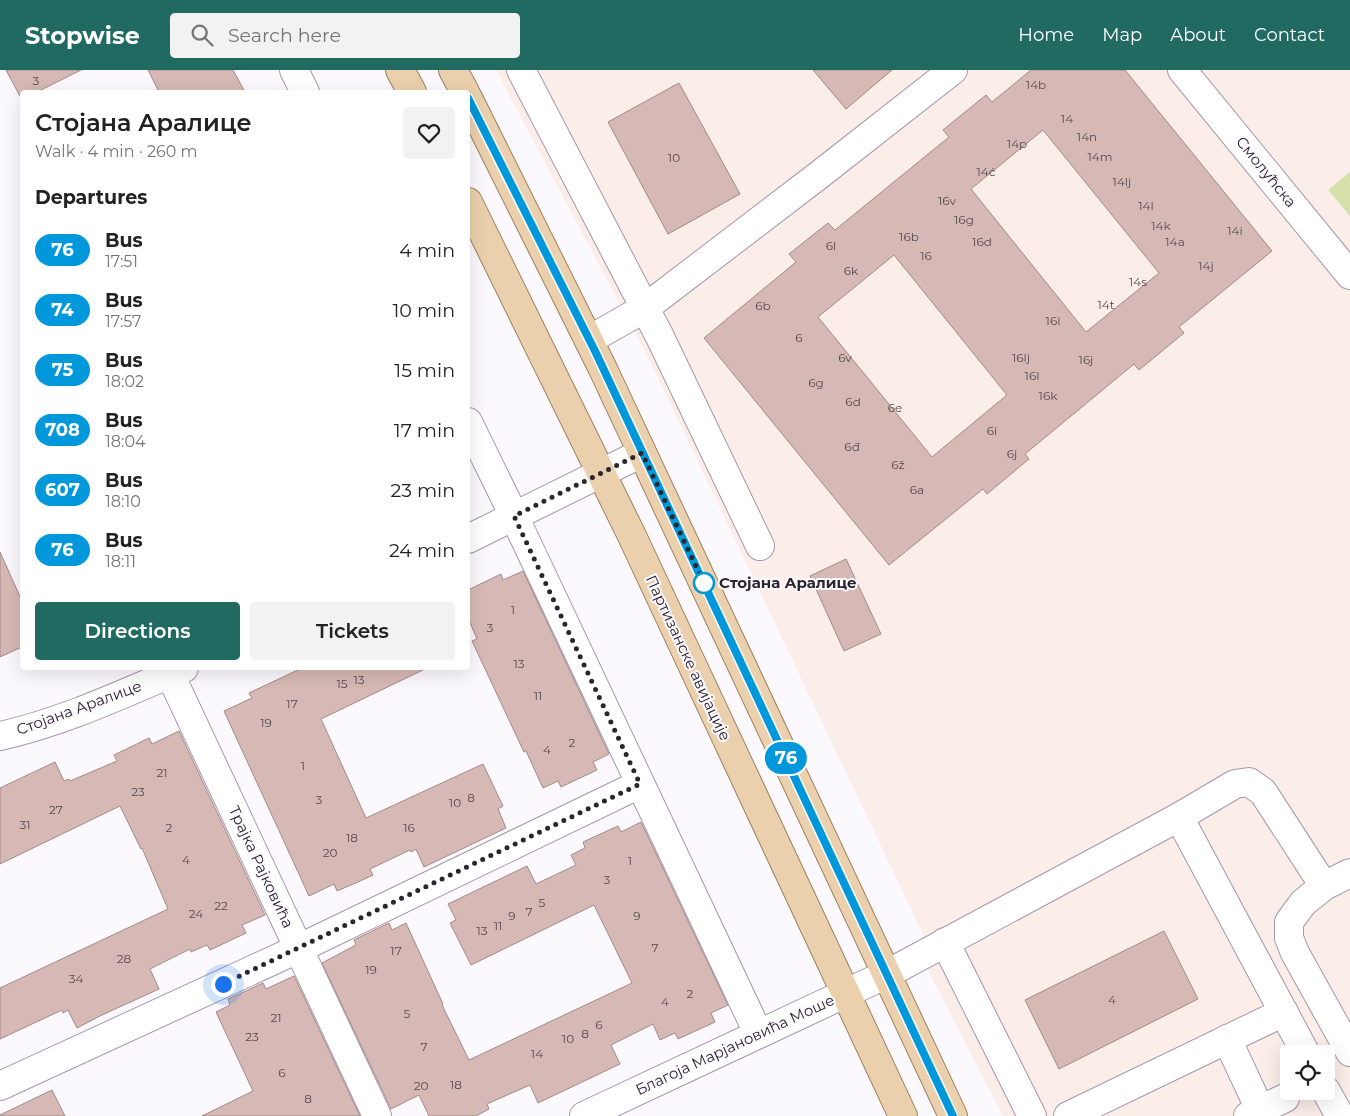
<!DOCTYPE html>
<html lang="en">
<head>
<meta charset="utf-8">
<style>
	:root { --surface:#fff; --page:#f2f2f2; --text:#222; --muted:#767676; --accent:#216a62 }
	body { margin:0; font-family:Montserrat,sans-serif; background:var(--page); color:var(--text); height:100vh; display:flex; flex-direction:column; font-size:19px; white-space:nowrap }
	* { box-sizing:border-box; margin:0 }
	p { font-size:16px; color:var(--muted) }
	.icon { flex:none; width:28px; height:28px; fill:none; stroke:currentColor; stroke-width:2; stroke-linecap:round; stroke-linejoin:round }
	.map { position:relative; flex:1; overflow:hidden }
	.details { position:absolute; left:20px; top:20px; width:450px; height:580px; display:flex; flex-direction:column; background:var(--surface); border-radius:5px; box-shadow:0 5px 20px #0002 }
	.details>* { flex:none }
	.badge { padding:0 10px; border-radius:16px; font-size:18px; line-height:32px }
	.controls { position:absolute; left:1280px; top:975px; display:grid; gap:10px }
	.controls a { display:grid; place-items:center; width:55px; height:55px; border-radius:5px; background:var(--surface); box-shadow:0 5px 20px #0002; font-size:25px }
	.you { position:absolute; width:25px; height:25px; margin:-12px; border:4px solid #fff; border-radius:50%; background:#1a73e8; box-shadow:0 0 0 8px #1a73e833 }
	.map>.badge { position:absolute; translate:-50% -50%; box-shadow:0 0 0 2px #fff }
	h2 { padding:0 15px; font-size:19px; line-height:45px }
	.round { display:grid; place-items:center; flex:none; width:52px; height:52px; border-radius:5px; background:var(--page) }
	.overview { display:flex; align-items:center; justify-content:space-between; height:85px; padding:0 15px }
	h1 { font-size:24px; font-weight:600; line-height:38px }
	.button { display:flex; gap:10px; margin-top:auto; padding:10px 15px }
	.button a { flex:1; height:58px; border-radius:5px; background:var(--accent); color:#fff; font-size:20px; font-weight:600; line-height:58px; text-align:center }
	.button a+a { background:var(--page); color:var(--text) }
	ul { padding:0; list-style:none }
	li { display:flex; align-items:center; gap:15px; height:60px; padding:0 15px }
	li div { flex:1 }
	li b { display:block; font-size:19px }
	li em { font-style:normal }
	li .badge { min-width:55px; font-weight:700; text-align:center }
	header { display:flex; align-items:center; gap:30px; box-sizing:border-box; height:70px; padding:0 25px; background:var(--accent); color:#fff }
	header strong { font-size:24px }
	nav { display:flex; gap:28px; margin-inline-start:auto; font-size:18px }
	.search { width:350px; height:45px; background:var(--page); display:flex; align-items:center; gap:12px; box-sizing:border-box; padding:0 18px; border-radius:5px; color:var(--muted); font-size:19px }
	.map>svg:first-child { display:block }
	.commercial { fill:#fbede7; fill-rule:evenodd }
	.green { fill:#d6e0aa }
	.building { fill:#d6b9b4; stroke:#a58985; fill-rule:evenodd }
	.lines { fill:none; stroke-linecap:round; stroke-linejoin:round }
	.minor-casing { stroke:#a697ac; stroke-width:30 }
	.major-casing { stroke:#9f805c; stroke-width:30 }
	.minor { stroke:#fff; stroke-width:28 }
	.major { stroke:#ebd0ad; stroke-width:28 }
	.line-casing { stroke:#fff; stroke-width:11 }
	.line { stroke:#0098da; stroke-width:8 }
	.walk { stroke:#2b252d; stroke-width:5; stroke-dasharray:0 9 }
	.stop-dot { fill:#fff; stroke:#0098da; stroke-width:2.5 }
	.labels { text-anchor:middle; stroke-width:4; stroke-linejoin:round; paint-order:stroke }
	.number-label { font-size:12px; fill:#564a4f }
	.street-label { font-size:15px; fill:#2b252d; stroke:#fcf9fe }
	.stop-label { font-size:15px; font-weight:bold; fill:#2b252d; stroke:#fcf9fe; text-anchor:start }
</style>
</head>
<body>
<header>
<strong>Stopwise</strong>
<div class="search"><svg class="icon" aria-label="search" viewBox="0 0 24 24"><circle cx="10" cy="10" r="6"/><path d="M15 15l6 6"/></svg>Search here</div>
<nav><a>Home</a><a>Map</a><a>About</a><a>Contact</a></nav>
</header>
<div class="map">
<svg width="1350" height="1046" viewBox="0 0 1350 1046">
	<rect width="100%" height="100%" fill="#fcf9fe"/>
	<!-- commercial -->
	<path class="commercial" d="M496 0H1350V1046H1003L921 887 931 881 650 291ZM1289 984H1326V1021H1289Z"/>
	<!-- green -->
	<path class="green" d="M1350 102V146L1328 120Z"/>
	<!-- building -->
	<g class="building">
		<path d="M6 0H81L37 22H22V30Z"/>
		<path d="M148 0H233L245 22H159Z"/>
		<path d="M813 0H892L846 39Z"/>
		<path d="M1031 0H1125L1272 181 1179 257 1184 263 1139 300 1134 294 1025 384 1029 389 987 424 983 419 889 495 704 268 796 192 789 184 828 153 835 160 949 67 943 60 986 25 992 32ZM1043 60 1159 203 1086 262 971 119ZM894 185 1007 325 932 387 818 247Z"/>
		<path d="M679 13 740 124 668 164 608 52Z"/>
		<path d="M0 482 22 531V577L0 587Z"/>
		<path d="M846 489 881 564 844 581 810 506Z"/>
		<path d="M523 501 609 684 593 692 597 700 561 717 558 711 543 718 526 681 524 682 472 571 477 569 468 548V520L501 504 503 510Z"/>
		<path d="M302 598H427L321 649 366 748 483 694 503 736 498 739 506 758 424 797 416 779 411 782 410 780 370 799 373 805 358 812 337 821 334 814 309 826 224 641 252 628 249 623Z"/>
		<path d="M179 661 265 845 242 855 246 863 210 880 207 875 191 882 190 879 150 899 159 919 102 945 77 958 68 940 63 943 62 940 0 969V918L168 839 142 778 141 779 120 736 0 794V718L55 692 64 711 69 709 70 711 117 691 114 685 149 668 152 674Z"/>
		<path d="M641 752 728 935 711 943 715 952 678 969 675 963 660 970 653 954 611 975 620 994 538 1033 530 1015 487 1034 489 1039 476 1046H429L419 1025 391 1039 322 893 356 875 354 870 389 853 392 860 406 853 443 934 442 935 469 990 632 913 594 835 471 895 450 853 456 850 448 834 527 796 536 814 576 795 571 785 585 778 583 772 618 756 621 762Z"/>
		<path d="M1164 861 1198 929 1059 999 1025 930Z"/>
		<path d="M294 906 360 1046H202L253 1021 216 942 230 935 228 929 248 920 263 913 266 919Z"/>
		<path d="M52 1020 65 1046H0V1045Z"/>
	</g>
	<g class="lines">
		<!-- minor casing -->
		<g class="minor-casing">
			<g id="minor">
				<path d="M294 0 305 22"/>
				<path d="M521 0 660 267 760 476"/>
				<path d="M1182 0 1350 205"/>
				<path d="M589 270 645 238 819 105 953 0"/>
				<path d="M468 352 514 446 758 963"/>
				<path d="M468 469 642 383"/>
				<path d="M170 604 377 1046"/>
				<path d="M0 666C64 652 124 623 184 598"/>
				<path d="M1179 747 1306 984"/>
				<path d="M1350 803 1324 816 1303 833 1289 852V868L1295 883 1350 982"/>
				<path d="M945 872 1032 1046"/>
				<path d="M1227 969 1263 1046"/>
				<path d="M0 1016 300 878 640 714"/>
				<path d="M1326 1021 1340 1046"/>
				<path d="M584 1046 887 904 1179 747 1235 714 1249 712 1263 722 1324 816"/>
				<path d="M1068 1046 1284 942"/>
				<path d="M1248 1046 1285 1028"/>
			</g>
		</g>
		<!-- major casing -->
		<g class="major-casing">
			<g id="major">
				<path d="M400 0 412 22"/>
				<path d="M453 0 465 22"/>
				<path d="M468 28 602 297 953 1046"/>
				<path d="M468 132 632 466 903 1046"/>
			</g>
		</g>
		<!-- minor -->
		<use href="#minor" class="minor"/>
		<!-- major -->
		<use href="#major" class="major"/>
	</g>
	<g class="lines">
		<!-- line casing -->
		<g class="line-casing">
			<path id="line" d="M468 28 596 283 953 1046"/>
		</g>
		<!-- line -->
		<use href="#line" class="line"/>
		<!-- walk -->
		<path class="walk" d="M223 914 640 714 514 446 642 383 704 513"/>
	</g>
	<!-- markers -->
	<circle class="stop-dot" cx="704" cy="513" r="10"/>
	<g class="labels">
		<!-- number labels -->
		<g class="number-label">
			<text x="36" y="15">3</text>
			<text x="1036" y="19">14b</text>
			<text x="1067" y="53">14</text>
			<text x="1087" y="71">14n</text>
			<text x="1017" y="78">14p</text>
			<text x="1100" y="91">14m</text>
			<text x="674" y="92">10</text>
			<text x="986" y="106">14ć</text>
			<text x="1122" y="116">14lj</text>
			<text x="947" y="135">16v</text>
			<text x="1146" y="140">14l</text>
			<text x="964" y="154">16g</text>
			<text x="1161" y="160">14k</text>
			<text x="1235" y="165">14i</text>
			<text x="909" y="171">16b</text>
			<text x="982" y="176">16d</text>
			<text x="1175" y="176">14a</text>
			<text x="831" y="180">6l</text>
			<text x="926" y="190">16</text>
			<text x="1206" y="200">14j</text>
			<text x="851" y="205">6k</text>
			<text x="1138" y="216">14s</text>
			<text x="1106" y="239">14t</text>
			<text x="763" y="240">6b</text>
			<text x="1053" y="255">16i</text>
			<text x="799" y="272">6</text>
			<text x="845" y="292">6v</text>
			<text x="1021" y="292">16lj</text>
			<text x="1086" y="294">16j</text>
			<text x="1032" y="310">16l</text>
			<text x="816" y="317">6g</text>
			<text x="1048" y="330">16k</text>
			<text x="853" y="336">6d</text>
			<text x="895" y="342">6e</text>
			<text x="992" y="365">6i</text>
			<text x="852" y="381">6đ</text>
			<text x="1012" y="388">6j</text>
			<text x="898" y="399">6ž</text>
			<text x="917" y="424">6a</text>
			<text x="513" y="544">1</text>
			<text x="490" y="562">3</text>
			<text x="519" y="598">13</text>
			<text x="359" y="614">13</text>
			<text x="342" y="618">15</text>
			<text x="538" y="630">11</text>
			<text x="292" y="638">17</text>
			<text x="266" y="657">19</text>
			<text x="572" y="677">2</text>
			<text x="547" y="684">4</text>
			<text x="303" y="700">1</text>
			<text x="162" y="707">21</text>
			<text x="138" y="726">23</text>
			<text x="471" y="732">8</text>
			<text x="319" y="734">3</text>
			<text x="455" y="737">10</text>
			<text x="56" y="744">27</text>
			<text x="25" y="759">31</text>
			<text x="169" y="762">2</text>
			<text x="409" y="762">16</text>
			<text x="352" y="772">18</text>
			<text x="330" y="787">20</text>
			<text x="186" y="794">4</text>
			<text x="630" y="795">1</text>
			<text x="607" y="814">3</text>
			<text x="542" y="837">5</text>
			<text x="221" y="840">22</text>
			<text x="529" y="846">7</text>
			<text x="196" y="848">24</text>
			<text x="512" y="850">9</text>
			<text x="637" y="850">9</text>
			<text x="498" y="860">11</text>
			<text x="482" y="865">13</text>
			<text x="655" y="882">7</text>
			<text x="396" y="885">17</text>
			<text x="124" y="893">28</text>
			<text x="371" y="904">19</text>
			<text x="76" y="913">34</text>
			<text x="690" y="928">2</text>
			<text x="1112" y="934">4</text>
			<text x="665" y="936">4</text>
			<text x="407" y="948">5</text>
			<text x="276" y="952">21</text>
			<text x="599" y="959">6</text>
			<text x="585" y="968">8</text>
			<text x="252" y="971">23</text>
			<text x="568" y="973">10</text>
			<text x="424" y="981">7</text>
			<text x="537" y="988">14</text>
			<text x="282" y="1007">6</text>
			<text x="456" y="1019">18</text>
			<text x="421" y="1020">20</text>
			<text x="308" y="1033">8</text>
		</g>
		<!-- street labels -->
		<g class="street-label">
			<text transform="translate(1266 102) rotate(51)" y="5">Смолућска</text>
			<text transform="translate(688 588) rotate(65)" y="5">Партизанске авијације</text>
			<text transform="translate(79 638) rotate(-20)" y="5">Стојана Аралице</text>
			<text transform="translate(261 797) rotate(65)" y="5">Трајка Рајковића</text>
			<text transform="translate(735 975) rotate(-25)" y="5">Благоја Марјановића Моше</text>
		</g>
		<!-- stop labels -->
		<g class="stop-label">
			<text x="719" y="518">Стојана Аралице</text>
		</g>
	</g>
</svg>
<div class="controls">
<a><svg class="icon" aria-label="locate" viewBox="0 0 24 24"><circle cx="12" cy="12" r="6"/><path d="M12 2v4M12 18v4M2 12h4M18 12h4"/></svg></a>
</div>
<div class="you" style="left:223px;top:914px"></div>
<b class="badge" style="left:786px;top:688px;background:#0098da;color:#fff">76</b>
<section class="details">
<div class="overview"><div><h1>Стојана Аралице</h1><p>Walk · 4 min · 260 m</p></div><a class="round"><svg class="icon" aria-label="heart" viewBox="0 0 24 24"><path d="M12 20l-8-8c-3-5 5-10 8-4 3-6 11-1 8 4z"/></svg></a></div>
<h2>Departures</h2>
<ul>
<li><span class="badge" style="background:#0098da;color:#fff">76</span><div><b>Bus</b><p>17:51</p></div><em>4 min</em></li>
<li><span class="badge" style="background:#0098da;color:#fff">74</span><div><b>Bus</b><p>17:57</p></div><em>10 min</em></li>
<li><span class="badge" style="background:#0098da;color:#fff">75</span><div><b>Bus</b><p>18:02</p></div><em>15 min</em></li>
<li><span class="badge" style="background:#0098da;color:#fff">708</span><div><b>Bus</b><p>18:04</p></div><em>17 min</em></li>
<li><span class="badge" style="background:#0098da;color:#fff">607</span><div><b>Bus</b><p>18:10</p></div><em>23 min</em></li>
<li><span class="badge" style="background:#0098da;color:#fff">76</span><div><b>Bus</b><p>18:11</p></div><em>24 min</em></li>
</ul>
<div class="button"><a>Directions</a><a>Tickets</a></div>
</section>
</div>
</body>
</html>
